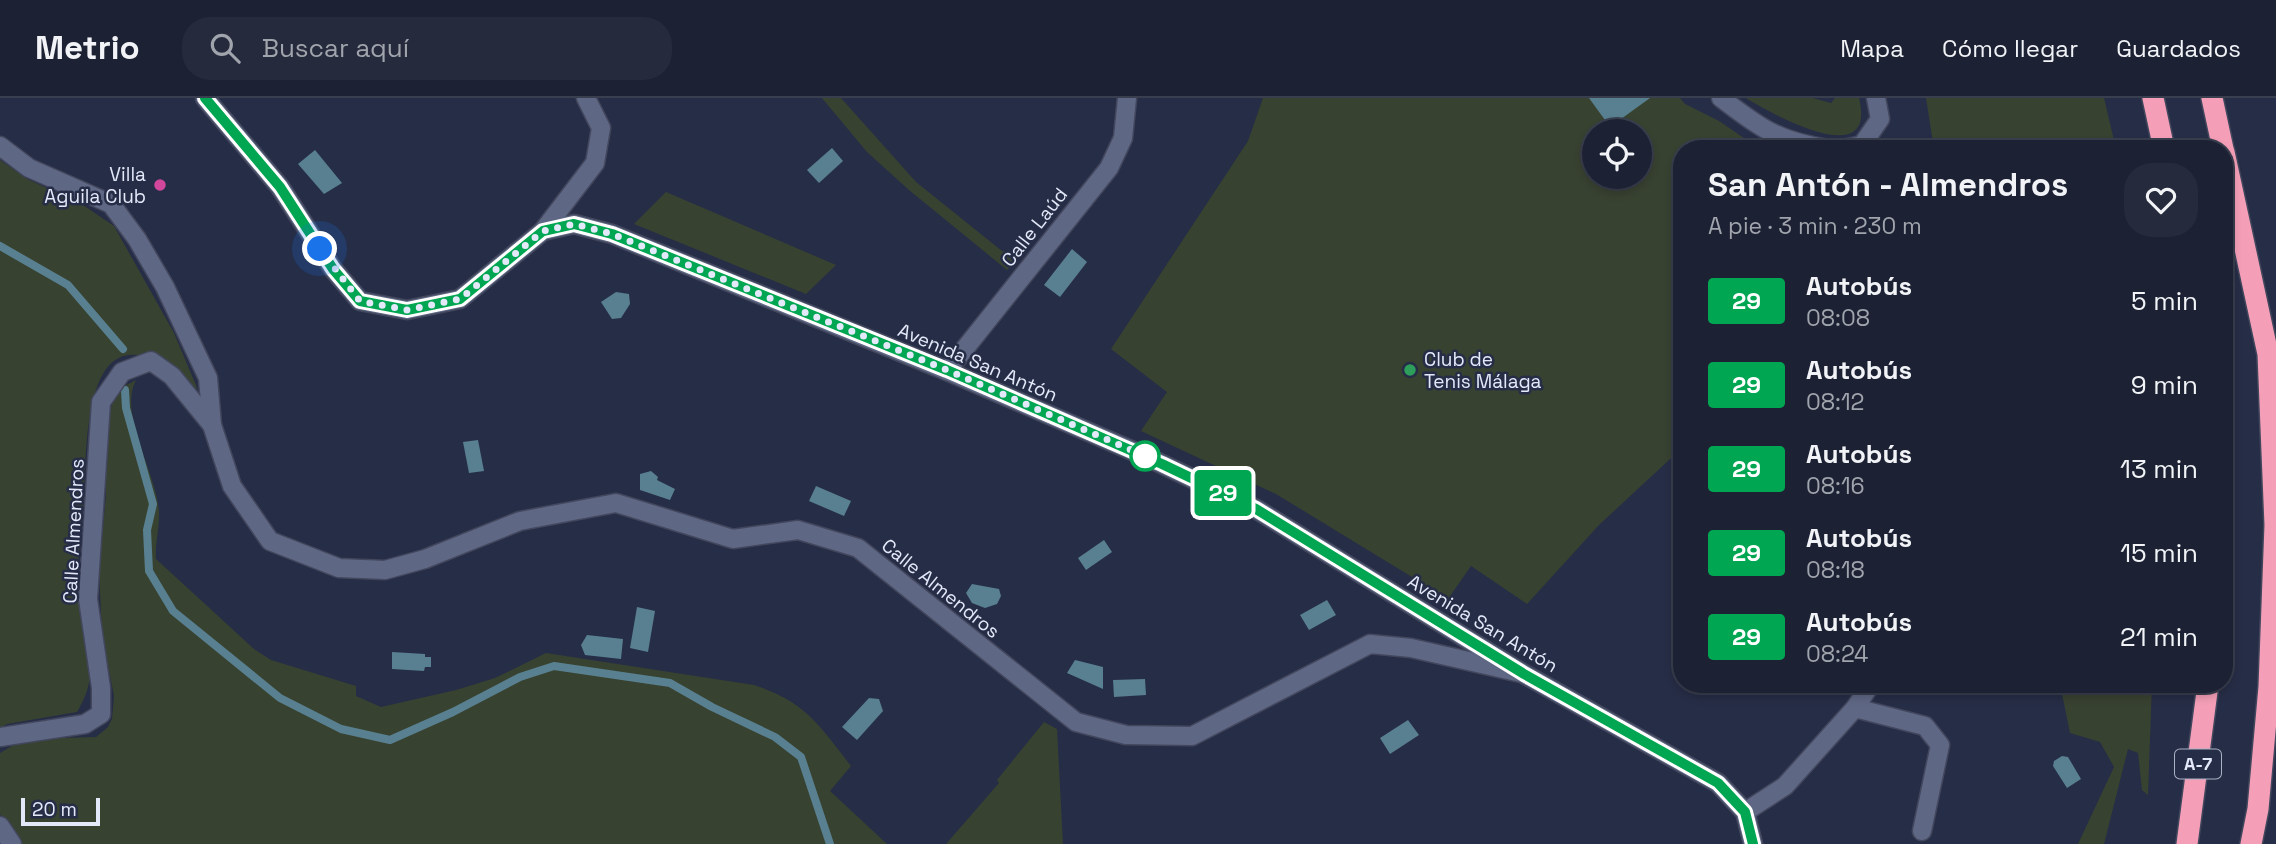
<!DOCTYPE html>
<html lang="es">
<head>
<meta charset="utf-8">
<style>
	:root { --surface:#1c2234; --page:#252a3c; --text:#f1f3f6; --muted:#a0a4ac; --line:#3a3f4f }
	body { margin:0; font-family:"Space Grotesk",sans-serif; background:var(--page); color:var(--text); height:100vh; display:flex; flex-direction:column; font-size:26px; white-space:nowrap }
	* { box-sizing:border-box; margin:0 }
	p { font-size:23px; color:var(--muted) }
	.icon { flex:none; width:38px; height:38px; fill:none; stroke:currentColor; stroke-width:2; stroke-linecap:round; stroke-linejoin:round }
	.map { position:relative; flex:1; overflow:hidden }
	.drawer { position:absolute; left:1673px; top:42px; width:560px; height:553px; display:flex; flex-direction:column; background:var(--surface); border-radius:28px; box-shadow:0 4px 10px #0003,0 0 0 2px var(--line) }
	.drawer>* { flex:none }
	.badge { padding:0 14px; border-radius:5px; font-size:24px; line-height:46px }
	.fabs { position:absolute; left:1582px; top:21px; display:grid; gap:14px }
	.fabs a { display:grid; place-items:center; width:70px; height:70px; border-radius:50%; background:var(--surface); box-shadow:0 4px 10px #0003,0 0 0 2px var(--line); font-size:35px }
	.scale { position:absolute; left:21px; bottom:18px; width:79px; box-sizing:border-box; padding-left:7px; border:4px solid #e4e9fa; border-top:0; font-size:19px; line-height:24px; white-space:nowrap; color:#e4e9fa; -webkit-text-stroke:5px #262d46; paint-order:stroke }
	.you { position:absolute; width:35px; height:35px; margin:-18px; border:5px solid #fff; border-radius:50%; background:#1a73e8; box-shadow:0 0 0 10px #1a73e833 }
	.map>.badge { position:absolute; translate:-50% -50%; box-shadow:0 0 0 4px #fff }
	.round { display:grid; place-items:center; flex:none; width:74px; height:74px; border-radius:28px; background:var(--page) }
	.head { display:flex; align-items:center; justify-content:space-between; height:119px; padding:0 35px }
	h1 { font-size:33px; font-weight:800; line-height:52px }
	ul { padding:0; list-style:none }
	li { display:flex; align-items:center; gap:21px; height:84px; padding:0 35px }
	li div { flex:1 }
	li b { display:block; font-size:26px }
	li em { font-style:normal }
	li .badge { min-width:77px; font-weight:700; text-align:center }
	header { display:flex; align-items:center; gap:42px; box-sizing:border-box; height:98px; padding:0 35px; background:var(--surface); border-bottom:2px solid var(--line) }
	header strong { font-size:33px }
	nav { display:flex; gap:38px; margin-inline-start:auto; font-size:24px }
	.search { width:490px; height:63px; background:var(--page); display:flex; align-items:center; gap:18px; box-sizing:border-box; padding:0 24px; border-radius:28px; color:var(--muted); font-size:26px }
	.map>svg:first-child { display:block }
	.green { fill:#384231; fill-rule:evenodd }
	.water { fill:#598090 }
	.lines { fill:none; stroke-linecap:round; stroke-linejoin:round }
	.stream { stroke:#598090; stroke-width:8 }
	.minor-casing { stroke:#42475d; stroke-width:21 }
	.tertiary-casing { stroke:#42475d; stroke-width:21 }
	.motorway-casing { stroke:#42475d; stroke-width:24 }
	.minor { stroke:#5e6784; stroke-width:18 }
	.tertiary { stroke:#5e6784; stroke-width:18 }
	.motorway { stroke:#f49fb7; stroke-width:21 }
	.line-casing { stroke:#fff; stroke-width:16 }
	.line { stroke:#00a651; stroke-width:10 }
	.walk { stroke:#e4e9fa; stroke-width:7; stroke-dasharray:0 12.6 }
	.hotel-dot { fill:#d1479c; stroke:#262d46; stroke-width:2.5 }
	.leisure-dot { fill:#2e9e5b; stroke:#262d46; stroke-width:2.5 }
	.stop-dot { fill:#fff; stroke:#00a651; stroke-width:3.5 }
	.labels { text-anchor:middle; stroke-width:5; stroke-linejoin:round; paint-order:stroke }
	.shield { fill:#262d46; stroke:#abb1c4; stroke-width:2 }
	.shield-label { font-size:18px; font-weight:bold; fill:#e4e9fa }
	.poi-label { font-size:19px; fill:#e4e9fa; stroke:#262d46; text-anchor:end }
	.street-label { font-size:19px; fill:#e4e9fa; stroke:#262d46 }
</style>
</head>
<body>
<header>
<strong>Metrio</strong>
<div class="search"><svg class="icon" aria-label="search" viewBox="0 0 24 24"><circle cx="10" cy="10" r="6"/><path d="M15 15l6 6"/></svg>Buscar aquí</div>
<nav><a>Mapa</a><a>Cómo llegar</a><a>Guardados</a></nav>
</header>
<div class="map">
<svg width="2276" height="746" viewBox="0 0 2276 746">
	<rect width="100%" height="100%" fill="#262d46"/>
	<!-- green -->
	<g class="green">
		<path d="M822 0H841L916 84 1002 153 1009 154 1015 164 1007 172 909 92 867 54Z"/>
		<path d="M1263 0H1680L1685 6 1719 23 1760 51H1682V350L1599 427 1527 506 1471 468 1448 501 1276 396 1141 333 1167 294 1111 251 1248 43ZM1594 33H1640V79H1594Z"/>
		<path d="M1746 0H1813L1831 5 1835 0H1859C1878 76 1770 15 1746 0Z"/>
		<path d="M1926 0H2104L2116 51H1934Z"/>
		<path d="M0 62 27 81 80 105 114 128 174 235 198 292C89 196 87 318 84 399 82 429 77 459 78 489 78 519 92 550 90 579 88 593 84 602 77 614L7 626 0 630Z"/>
		<path d="M666 94 836 167 806 196 634 126Z"/>
		<path d="M136 282C117 318 160 380 159 418 159 434 155 444 156 461L254 551 271 562 356 588V598L381 609 456 592 495 580 546 555 754 587C806 604 819 627 851 668L830 693 887 746H20L0 716V655L24 641 96 639 108 629 112 621 114 598 102 537 99 472 106 397 104 328 117 292Z"/>
		<path d="M2060 586H2152L2148 697 2142 692 2138 655 2128 651 2104 746H2078L2114 669 2100 644 2070 635Z"/>
		<path d="M1044 624 1057 631 1063 746H946L999 685 997 682Z"/>
	</g>
	<!-- water -->
	<g class="water">
		<path d="M1589 0H1650L1610 29Z"/>
		<path d="M832 50 843 63 819 85 807 72Z"/>
		<path d="M315 52 342 85 324 96 298 66Z"/>
		<path d="M1072 151 1087 164 1060 199 1044 187Z"/>
		<path d="M616 194 629 196 630 206 621 220 612 221 601 204Z"/>
		<path d="M478 342 484 373 469 375 463 344Z"/>
		<path d="M651 373 658 379 657 382 675 391 670 402 640 392V376Z"/>
		<path d="M816 388 851 403 844 418 809 403Z"/>
		<path d="M1104 442 1112 454 1086 472 1078 460Z"/>
		<path d="M972 486 999 491 1001 498 997 506 985 510 972 505 966 495Z"/>
		<path d="M1327 502 1336 517 1309 532 1300 517Z"/>
		<path d="M637 509 655 513 648 554 630 550Z"/>
		<path d="M587 537 623 541 621 561 585 557 581 547Z"/>
		<path d="M392 554 425 556V559H431V569H425L424 573 392 571Z"/>
		<path d="M1075 562 1103 569V591L1067 575Z"/>
		<path d="M1145 581 1146 597 1114 599 1113 582Z"/>
		<path d="M2032 586H2054L2056 596 2036 595Z"/>
		<path d="M869 600 879 601 883 613 857 642 842 629Z"/>
		<path d="M1408 622 1419 637 1390 656 1380 640Z"/>
		<path d="M2062 658 2068 659 2081 681 2067 690 2053 668 2054 663Z"/>
	</g>
	<g class="lines">
		<!-- stream -->
		<g class="stream">
			<path d="M0 148 68 187 123 251"/>
			<path d="M125 292 126 310 153 406 147 432 149 473 173 513 280 600 341 631 390 642 453 614 520 579 554 568 670 585 712 609 775 639 801 659 830 746"/>
		</g>
		<!-- minor casing -->
		<g class="minor-casing">
			<g id="minor">
				<path d="M1721 0C1761 31 1778 43 1829 51"/>
				<path d="M0 48 29 70 111 106 137 141 165 189 208 280 212 327 232 388 270 443 339 470 385 472 425 461 520 423 616 405 733 441 798 432 858 450 1076 624 1126 637 1192 638 1370 546 1411 550 1521 575"/>
				<path d="M1843 51 1862 47 1880 21 1876 0"/>
				<path d="M543 133 595 65 601 30 586 0"/>
				<path d="M947 273 1109 70 1123 40 1127 0"/>
				<path d="M1855 610 1925 628 1940 647 1922 733"/>
				<path d="M0 639 85 626 101 616V590L88 501 101 304 122 274 151 263 172 278 212 327"/>
				<path d="M1745 714 1785 688 1855 610 1871 586"/>
				<path d="M0 728 12 746"/>
			</g>
		</g>
		<!-- tertiary casing -->
		<g class="tertiary-casing">
			<path id="tertiary" d="M205 0 280 89 333 171 360 203 407 212 460 201 543 133 574 126 612 136 947 273 1147 359 1256 411 1524 576 1718 685 1745 714 1753 746"/>
		</g>
		<!-- motorway casing -->
		<g class="motorway-casing">
			<g id="motorway">
				<path d="M2153 0 2164 51"/>
				<path d="M2212 0 2223 51"/>
				<path d="M2224 54 2268 256 2275 427 2269 589 2258 711 2251 746"/>
				<path d="M2187 746 2208 586"/>
			</g>
		</g>
		<!-- minor -->
		<use href="#minor" class="minor"/>
		<!-- tertiary -->
		<use href="#tertiary" class="tertiary"/>
		<!-- motorway -->
		<use href="#motorway" class="motorway"/>
	</g>
	<g class="lines">
		<!-- line casing -->
		<g class="line-casing">
			<path id="line" d="M205 0 280 89 333 171 360 203 407 212 460 201 543 133 574 126 612 136 947 272 1162 366 1256 411 1524 576 1718 685 1745 714 1753 746"/>
		</g>
		<!-- line -->
		<use href="#line" class="line"/>
		<!-- walk -->
		<path class="walk" d="M320 151 360 203 407 212 460 201 543 133 574 126 612 136 947 272 1145 358"/>
	</g>
	<!-- markers -->
	<circle class="hotel-dot" cx="160" cy="87" r="7"/>
	<circle class="leisure-dot" cx="1410" cy="272" r="7"/>
	<circle class="stop-dot" cx="1145" cy="358" r="14"/>
	<g class="labels">
		<!-- shield labels -->
		<rect class="shield" x="2175" y="651.5" width="46" height="29" rx="5"/>
		<g class="shield-label">
			<text x="2198" y="672">A-7</text>
		</g>
		<!-- poi labels -->
		<g class="poi-label">
			<text x="146" y="83">Villa<tspan x="146" dy="22">Aguila Club</tspan></text>
			<text x="1424" y="268" text-anchor="start">Club de<tspan x="1424" dy="22">Tenis Málaga</tspan></text>
		</g>
		<!-- street labels -->
		<g class="street-label">
			<text transform="translate(1034 129) rotate(-52)" y="7">Calle Laúd</text>
			<text transform="translate(978 264) rotate(23)" y="7">Avenida San Antón</text>
			<text transform="translate(73 433) rotate(-87)" y="7">Calle Almendros</text>
			<text transform="translate(941 490) rotate(39)" y="7">Calle Almendros</text>
			<text transform="translate(1483 525) rotate(31)" y="7">Avenida San Antón</text>
		</g>
	</g>
</svg>
<div class="fabs">
<a><svg class="icon" aria-label="locate" viewBox="0 0 24 24"><circle cx="12" cy="12" r="6"/><path d="M12 2v4M12 18v4M2 12h4M18 12h4"/></svg></a>
</div>
<div class="scale">20 m</div>
<div class="you" style="left:320px;top:151px"></div>
<b class="badge" style="left:1223px;top:395px;background:#00a651;color:#fff">29</b>
<section class="drawer">
<div class="head"><div><h1>San Antón - Almendros</h1><p>A pie · 3 min · 230 m</p></div><a class="round"><svg class="icon" aria-label="heart" viewBox="0 0 24 24"><path d="M12 20l-8-8c-3-5 5-10 8-4 3-6 11-1 8 4z"/></svg></a></div>
<ul>
<li><span class="badge" style="background:#00a651;color:#fff">29</span><div><b>Autobús</b><p>08:08</p></div><em>5 min</em></li>
<li><span class="badge" style="background:#00a651;color:#fff">29</span><div><b>Autobús</b><p>08:12</p></div><em>9 min</em></li>
<li><span class="badge" style="background:#00a651;color:#fff">29</span><div><b>Autobús</b><p>08:16</p></div><em>13 min</em></li>
<li><span class="badge" style="background:#00a651;color:#fff">29</span><div><b>Autobús</b><p>08:18</p></div><em>15 min</em></li>
<li><span class="badge" style="background:#00a651;color:#fff">29</span><div><b>Autobús</b><p>08:24</p></div><em>21 min</em></li>
</ul>
</section>
</div>
</body>
</html>
